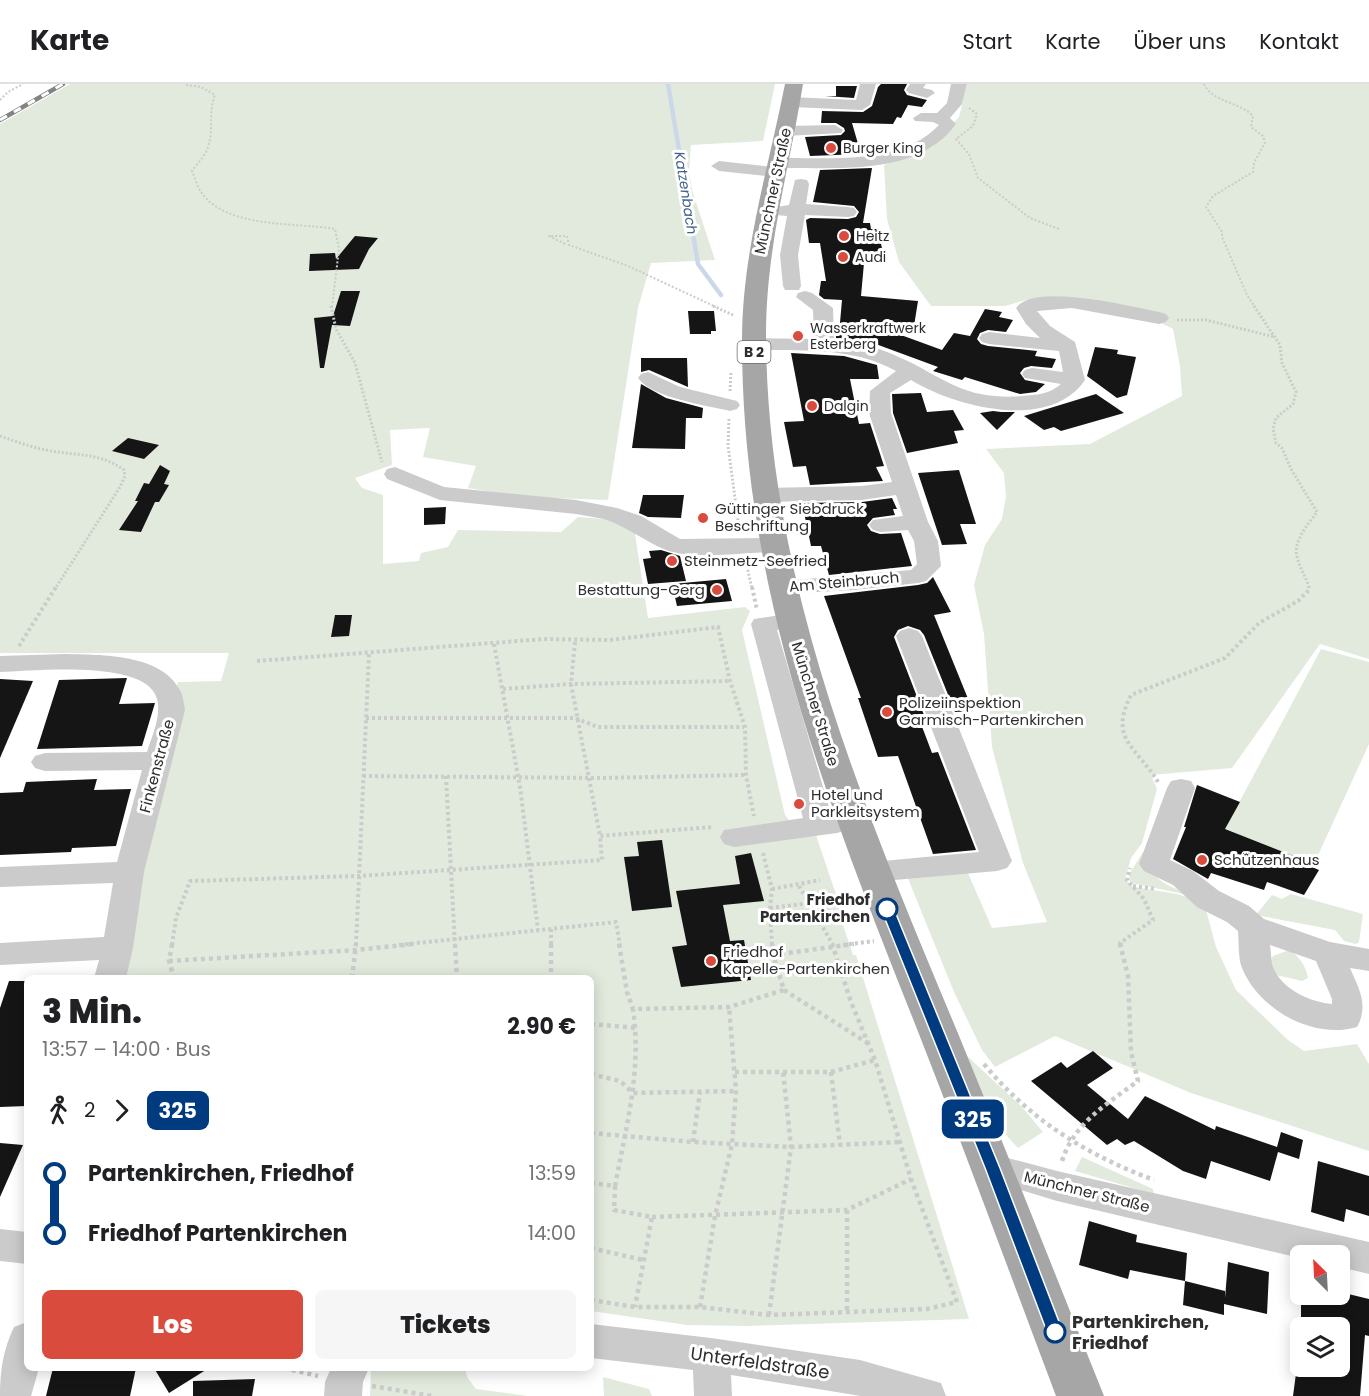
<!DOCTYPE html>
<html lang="de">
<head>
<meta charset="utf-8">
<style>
	:root { --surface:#fff; --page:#f6f6f6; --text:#202124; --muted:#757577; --line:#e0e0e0; --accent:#d84b3d }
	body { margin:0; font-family:Poppins,sans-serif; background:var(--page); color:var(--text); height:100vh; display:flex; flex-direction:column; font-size:22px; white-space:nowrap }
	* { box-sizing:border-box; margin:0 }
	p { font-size:20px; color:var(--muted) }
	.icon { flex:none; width:33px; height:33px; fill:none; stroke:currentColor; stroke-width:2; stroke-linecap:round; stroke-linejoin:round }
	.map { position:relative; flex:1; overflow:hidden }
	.side { position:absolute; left:24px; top:891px; width:570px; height:396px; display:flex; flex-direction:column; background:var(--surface); border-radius:9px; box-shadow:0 3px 15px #0003 }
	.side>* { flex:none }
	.badge { padding:0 12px; border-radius:9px; font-size:21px; line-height:39px }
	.needle { width:39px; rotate:336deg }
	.tools { position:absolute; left:1290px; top:1161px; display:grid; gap:12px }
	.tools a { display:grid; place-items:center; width:60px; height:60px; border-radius:9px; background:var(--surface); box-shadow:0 3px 15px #0003; font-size:30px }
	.map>.badge { position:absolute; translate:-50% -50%; box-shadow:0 0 0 3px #fff }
	.legs { display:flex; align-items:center; gap:9px; height:66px; padding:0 18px; font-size:20px }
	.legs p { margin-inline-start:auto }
	.headline { display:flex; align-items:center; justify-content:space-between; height:102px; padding:0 18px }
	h1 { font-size:33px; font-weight:800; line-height:45px }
	.action { display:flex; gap:12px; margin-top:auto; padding:12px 18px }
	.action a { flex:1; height:69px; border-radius:9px; background:var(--accent); color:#fff; font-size:24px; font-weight:800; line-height:69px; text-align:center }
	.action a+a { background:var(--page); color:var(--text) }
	ul { padding:0 18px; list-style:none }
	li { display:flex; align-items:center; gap:21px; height:60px; font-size:22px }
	li i { display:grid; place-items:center; width:9px; height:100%; margin:0 8px; background:currentColor }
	li i::after { content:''; width:15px; height:15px; margin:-8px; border:4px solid; border-radius:50%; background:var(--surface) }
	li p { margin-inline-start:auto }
	li:first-child i { background:linear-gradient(#0000 50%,currentColor 0) }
	li:last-child i { background:linear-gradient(currentColor 50%,#0000 0) }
	header { display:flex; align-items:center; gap:36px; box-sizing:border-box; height:84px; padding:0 30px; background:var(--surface); border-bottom:2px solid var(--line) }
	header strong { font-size:28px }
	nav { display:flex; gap:33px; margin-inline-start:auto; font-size:21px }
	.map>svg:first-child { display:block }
	.green { fill:#e2eadd }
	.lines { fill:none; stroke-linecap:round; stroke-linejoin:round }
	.stream { stroke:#cad8e9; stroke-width:4.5 }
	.building { fill:#151515 }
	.path-far3 { stroke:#cbcbcb; stroke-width:2; stroke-dasharray:2 2; stroke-linecap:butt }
	.path-far2 { stroke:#cbcbcb; stroke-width:3; stroke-dasharray:2 2; stroke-linecap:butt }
	.path-far1 { stroke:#cbcbcb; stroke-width:4; stroke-dasharray:3 3; stroke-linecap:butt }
	.path { stroke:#cbcbcb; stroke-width:4.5; stroke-dasharray:4 4; stroke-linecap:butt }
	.minor { fill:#cbcbcb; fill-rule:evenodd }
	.major { fill:#a6a6a6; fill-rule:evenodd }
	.rail-casing { stroke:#838383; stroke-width:4.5 }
	.rail { stroke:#fff; stroke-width:3; stroke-dasharray:8; stroke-linecap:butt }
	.line-1 { fill:#003b80; stroke:#fff; stroke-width:1.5 }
	.poi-dot { fill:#d84b3d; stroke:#fff; stroke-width:2 }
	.stop-1-dot { fill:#fff; stroke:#003b80; stroke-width:3 }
	.labels { text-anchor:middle; stroke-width:6; stroke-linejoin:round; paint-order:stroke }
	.far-poi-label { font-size:14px; fill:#2e2e2e; stroke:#fff; text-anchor:start }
	.far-water-label { font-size:14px; font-style:italic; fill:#42628a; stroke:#fff }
	.shield { fill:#fff; stroke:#6d6d6d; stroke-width:1.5 }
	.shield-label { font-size:14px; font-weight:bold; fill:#2e2e2e }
	.street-label { font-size:15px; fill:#2e2e2e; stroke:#fff }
	.poi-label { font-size:15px; fill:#2e2e2e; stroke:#fff; text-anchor:start }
	.stop-label { font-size:15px; font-weight:bold; fill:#2e2e2e; stroke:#fff; text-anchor:end }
	.near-stop-label { font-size:18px; font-weight:bold; fill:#2e2e2e; stroke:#fff; text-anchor:start }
	.near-street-label { font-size:18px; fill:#2e2e2e; stroke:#fff }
</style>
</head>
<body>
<header>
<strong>Karte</strong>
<nav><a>Start</a><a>Karte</a><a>Über uns</a><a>Kontakt</a></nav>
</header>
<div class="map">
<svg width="1369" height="1312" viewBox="0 0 1369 1312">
	<rect width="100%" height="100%" fill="#fff"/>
	<!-- green -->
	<g class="green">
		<path d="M70 0H775L763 57 691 61 689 88 692 106 715 176 651 179 638 224 608 416 522 413 468 404 476 382 423 373 430 344 390 346 392 381 355 394 362 404 383 411V480L419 477 421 469 448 463 458 446 561 448 578 433 633 437 648 534 745 523 750 527 742 546 785 731 790 737 815 748 846 840 843 841 853 871H856L969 1235 746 1242 687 1241 591 1227V894H117L178 598 221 597 229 569H0V40Z"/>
		<path d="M967 0H1369V575L1320 560 1232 684 1151 691 1157 705 1142 759 1131 774 1125 795 1133 803 1177 810 1200 817 1206 826 1216 863 1236 906 1288 956 1304 967 1357 960 1369 980V1067L1191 1009 1055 952 995 983 982 966 954 908 907 792 967 787 992 844 1047 838 1023 779 992 663 984 550 974 501 985 461 1002 435 1006 412 1004 389 986 365 1090 360 1182 312 1180 282 1173 245 1155 236 1087 218 1026 216 1005 222H931L899 178 887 135 884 81 932 63 959 33Z"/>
		<path d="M1321 565 1369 578V660L1314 780 1225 745Z"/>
		<path d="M1143 768C1153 800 1168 801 1197 813L1132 799 1129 796 1130 789Z"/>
		<path d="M1291 810 1363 830 1359 858 1356 860 1344 857 1335 846 1256 831 1272 811 1282 815Z"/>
		<path d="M1289 866C1299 872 1306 882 1308 894L1302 897 1276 891 1268 882 1273 872Z"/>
		<path d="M967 972 1022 1023 1043 1048 1018 1064C992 1038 979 1006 967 972Z"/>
		<path d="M1082 1073 1153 1105 1154 1110 1075 1087Z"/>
		<path d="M371 1284H465L467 1293 476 1305 528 1312H370Z"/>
		<path d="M603 1293 649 1305 652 1312H604Z"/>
	</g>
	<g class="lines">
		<!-- stream -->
		<path class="stream" d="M668 0 698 180 721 211"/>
	</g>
	<!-- building -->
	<g class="building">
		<path d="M881 0H907L904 6 907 11 927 16 922 23 908 21 901 34 897 33 893 40 852 39 861 70 810 72 805 53 841 51 845 47 844 44 836 39H821L822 27 863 28 872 22 878 3Z"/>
		<path d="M836 2H857L854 14 825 12H836Z"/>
		<path d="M872 84 863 139H870L871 145H878L885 179H864L861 212 918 217 914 242 901 251 942 266 954 249 970 252 985 225 1002 228 999 233 1013 236 1006 248 988 246 980 249 977 255 981 260 988 262 1037 267 1035 272 1056 275 1052 284 1031 282 1024 284 1020 289 1025 296 1045 300 1036 308 1020 310 965 293 962 296 933 287 938 283 873 259V261L836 254V250H839L842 216 824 215 819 211 821 197H826L820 159H809L806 136 810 134 848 135 856 133 859 128 854 122 813 118 820 86Z"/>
		<path d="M355 152 378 154 369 165 359 185 309 187 310 170 335 169 336 175Z"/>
		<path d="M341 207H360L350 242 332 241 324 284H320L314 234 333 232Z"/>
		<path d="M688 227H714L716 247H711V250H690Z"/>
		<path d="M1095 263 1118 266 1117 270 1136 273 1127 311 1117 314 1087 292Z"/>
		<path d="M791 269 844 272 877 281 879 295H850L859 340 870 339 884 382 876 383 883 397 810 401 806 382 793 383 784 338 804 337Z"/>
		<path d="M641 274H687L688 303 649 286 641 288Z"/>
		<path d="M641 300 666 314 703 324 702 334H686L685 365 632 364Z"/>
		<path d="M921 309 927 328 953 326 964 346 954 347 958 359 907 369 893 329 892 310Z"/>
		<path d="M1096 310 1124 329 1061 347 1054 343 1044 346 1024 332Z"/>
		<path d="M993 327 1001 328H1015L997 346 980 329Z"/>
		<path d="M128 354 159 361 144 375 112 367Z"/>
		<path d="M160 381 170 387 164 400 169 401 159 418H155L141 448 119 446 138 417H135L144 399 149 400Z"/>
		<path d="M959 386 976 440H960L967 460 942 461 918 389Z"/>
		<path d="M643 411H684L681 434 648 433 639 429Z"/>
		<path d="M892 414 897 425H893L895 431 873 434 867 441 871 447 880 450 901 449 912 482 829 491 821 462H811L802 419 862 418Z"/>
		<path d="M446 423 445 440 424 441V424Z"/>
		<path d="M661 466 680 472 686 497 648 500 643 475 651 474 649 467Z"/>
		<path d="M933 493 951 528 934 531 973 627 955 628 924 551 920 546 908 542 898 546 894 553 924 631 918 632 932 669 938 668 976 766 933 770 898 672 878 673 858 614H861L824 512 918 501 927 499Z"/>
		<path d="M726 495 732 517 677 522 672 500Z"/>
		<path d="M335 531H352L349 552 331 553Z"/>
		<path d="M127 594 119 620 155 619 142 662 37 665 59 596Z"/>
		<path d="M0 595 33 597 0 674Z"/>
		<path d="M97 695 94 706 131 705 116 762 72 764 71 768 0 771V709L23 708 26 698Z"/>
		<path d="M1197 701 1240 718 1225 745 1314 780 1312 783 1319 786 1304 811 1267 798 1264 806 1211 789 1208 795 1173 775 1186 743H1184Z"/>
		<path d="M662 756 672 823 632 827 624 773 639 772 637 758Z"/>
		<path d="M751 769 764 817 723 821 730 857 744 856 751 896 681 903 672 863 687 861 676 807 740 800 735 772Z"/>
		<path d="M9 897H27V1022L0 1023V924Z"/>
		<path d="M1093 967 1113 984 1087 1001 1128 1035 1145 1012 1215 1046 1216 1042 1277 1063 1281 1048 1303 1056 1299 1075 1278 1068 1270 1097 1211 1077 1206 1095 1183 1087 1134 1057 1125 1061 1117 1055 1107 1061 1031 997 1061 978 1067 984Z"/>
		<path d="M0 1059 23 1061 0 1113Z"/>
		<path d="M1318 1077 1369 1092V1132L1346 1125 1344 1138 1311 1128Z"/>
		<path d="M1089 1137 1137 1151 1136 1158 1187 1169 1185 1197 1130 1186 1128 1195 1079 1181Z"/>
		<path d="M1228 1178 1269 1188 1267 1230 1224 1220V1231L1183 1221 1185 1197 1225 1207V1214Z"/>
		<path d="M1340 1208 1369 1215V1252L1365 1251 1360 1312H1293L1297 1282H1340V1244H1301V1210H1340Z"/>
		<path d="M53 1284H136L130 1312H46Z"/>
		<path d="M154 1284H209L169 1309Z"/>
		<path d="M255 1295 252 1312H193V1297Z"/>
	</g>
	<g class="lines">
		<!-- path-far3 -->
		<g class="path-far3">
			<path d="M1204 0C1212 18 1240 18 1253 32L1251 43 1263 52 1265 59 1254 79 1253 88 1213 112 1206 123 1222 148V153L1247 211 1255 223"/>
			<path d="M186 1 201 3 215 11C208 28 214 45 208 63 206 71 197 80 192 87 195 94 197 102 201 108 226 145 295 138 335 145L339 165 332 223"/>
			<path d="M0 16 8 8 23 0"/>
			<path d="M969 24 977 30 973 42 956 55 969 70 978 94 1030 134 1059 145"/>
			<path d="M565 160 549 152H567L569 161 628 182 716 223"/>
		</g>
		<!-- path-far2 -->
		<g class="path-far2">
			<path d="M331 222 336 245 355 279 382 378"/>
			<path d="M713 222 733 231"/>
			<path d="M1254 222 1280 261 1282 279 1296 308 1293 320 1276 334 1273 345 1276 359 1282 364 1291 385 1317 428C1309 439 1293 457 1297 472 1299 484 1307 493 1309 505"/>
			<path d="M1177 236H1206L1275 253"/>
			<path d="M730 307 731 287"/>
			<path d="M729 335 728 362 739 444"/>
			<path d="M0 352C15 357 30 363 46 366 74 372 100 368 124 386L125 392 120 403 55 505"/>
			<path d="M746 478 752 505"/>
		</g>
		<!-- path-far1 -->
		<g class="path-far1">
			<path d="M752 503 757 526"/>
			<path d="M575 558 571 600 600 752"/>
			<path d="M494 560 520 703 538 846"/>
			<path d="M19 562 56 503"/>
			<path d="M257 577 544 555 610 556 718 543 730 597 745 643 746 691 754 732"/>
			<path d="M503 605 571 600 730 597"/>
			<path d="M366 634H575L598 643H744"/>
			<path d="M363 692 602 694 746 691"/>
			<path d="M446 692 455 861"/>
			<path d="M1158 698C1137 663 1108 656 1131 611L1225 574 1259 539 1298 517 1309 506V503"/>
			<path d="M763 769 772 805 770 824 772 861"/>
			<path d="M799 802 833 861"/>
			<path d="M1133 802 1156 805"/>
			<path d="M772 805 820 796"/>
			<path d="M770 824 810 819"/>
			<path d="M551 845V861"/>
			<path d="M172 861 176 834 190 797 358 792 602 776 600 752 713 743"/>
			<path d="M356 861 369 569"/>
			<path d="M399 861 616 838 620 861"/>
			<path d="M843 861 874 857"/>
			<path d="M1121 861 1120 859 1153 836 1144 815 1127 796 1130 784"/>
		</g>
		<!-- path -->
		<g class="path">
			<path d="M172 860 169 877 174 894"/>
			<path d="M455 860 457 894"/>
			<path d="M551 860V894"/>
			<path d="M619 860 627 908 633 925"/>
			<path d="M773 871 854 860"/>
			<path d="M169 877 356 866 413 860"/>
			<path d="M352 894 356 860"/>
			<path d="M784 906 869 960"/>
			<path d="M591 940 638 944"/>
			<path d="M984 980C1030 1036 1087 1071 1154 1096"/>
			<path d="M735 988H831L875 976"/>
			<path d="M831 988 840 1061"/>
			<path d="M591 990 620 997 633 1009 736 1007"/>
			<path d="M591 1049 693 1058 791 1063 900 1058"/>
			<path d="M693 1058 700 1008"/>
			<path d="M1062 1077C1074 1039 1107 1020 1138 997L1131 968 1128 892 1120 860"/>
			<path d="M591 1099 615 1102 614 1126 652 1133 635 1223"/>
			<path d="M615 1102C626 1043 642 986 633 925L729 923 784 906 773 871 772 860"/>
			<path d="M847 1126V1228"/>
			<path d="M652 1133 847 1126 911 1095"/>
			<path d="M591 1164 643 1176"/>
			<path d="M591 1216 635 1223H700L769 1231 927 1225 957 1218 911 1095 875 976 851 918 832 860"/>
			<path d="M700 1223 715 1132 732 1060 736 1007 729 923"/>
			<path d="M769 1231 791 1063 783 987"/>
			<path d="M284 1284 318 1292"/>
			<path d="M372 1302 432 1312"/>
		</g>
		<!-- minor -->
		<g class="minor">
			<path d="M860 0H876L870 21 862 26 791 23 783 18 791 13 856 16Z"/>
			<path d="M910 0H926L923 4 932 6 935 9 927 14 909 9 906 6Z"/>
			<path d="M951 0H967L962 20 950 34 956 40C918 93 836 83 779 84L783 88 775 93 719 87 711 82 719 77 773 83 770 79 778 74C830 73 900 82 939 41L933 38 915 37 913 34 921 29H937L947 19Z"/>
			<path d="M835 41 843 46 841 49 786 52 778 47 786 42Z"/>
			<path d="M801 95 807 96 809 100 806 120 848 123 854 124 857 128 854 132 848 133 805 131 798 171 801 202 799 206H785L783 202 780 171 787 132 776 131 773 127 776 123 789 121 795 96Z"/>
			<path d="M805 207 812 209 833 224 834 256C854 259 874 262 892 270 943 291 960 317 1022 312 1036 311 1050 310 1061 300L1025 294 1022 290 1025 286 1032 284 1063 288 1059 267 989 260 982 258 979 254 982 250 989 248 1040 254 1026 240 1016 224C1034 198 1132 223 1159 228L1166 230 1169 234 1166 238 1159 240 1072 224 1037 227 1050 242 1075 258 1085 296C1050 348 955 323 911 296L890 309 891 329 928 438 938 457 941 482 926 497 918 499 854 506 781 510 772 508 769 503 772 498 911 486 917 480 914 457 908 446 881 448 873 446 869 441 873 436 903 432 896 411 862 416 764 418 756 416 753 411 756 406 764 404 862 402 892 398 869 329 870 307 896 287C852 263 803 267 754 266L747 264 744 260 747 256 754 254 814 255 813 226 796 213 798 209Z"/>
			<path d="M648 288 680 303 737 317 740 321 737 325 730 327C706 321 652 314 638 294L641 290Z"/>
			<path d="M395 383 444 403 576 416 617 424 641 432 680 455 772 454 780 456 784 461 780 466 772 468C742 469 694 476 666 466 644 457 628 443 604 435L576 430 440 416 387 395 384 390 387 385Z"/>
			<path d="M789 530 798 532 801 537 798 542 777 546 831 730 847 732 851 739 847 746 837 749 734 763 724 760 720 753 724 746 803 734 751 540 754 535Z"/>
			<path d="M909 544 918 547 922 552 1012 777 1007 784 997 787 872 798 862 795 857 788 862 781 872 778 979 768 896 552 900 547Z"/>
			<path d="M65 570C101 571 162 569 181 608 183 613 184 620 185 626L144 788 133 864 126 894H94L99 876 0 881V859L104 853 113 799 0 803V783L117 778 142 686 45 687 35 684 31 678 35 672 45 669 147 668C152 651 164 627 155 610 138 576 33 587 0 588V572Z"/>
			<path d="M1181 695 1191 697 1195 704 1170 776 1193 787 1219 807 1249 822 1264 835 1330 858 1369 865V887L1350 884C1359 905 1369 921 1357 943 1314 956 1259 926 1242 884 1238 874 1239 859 1238 847L1227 838 1197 823 1173 801 1144 787 1139 780 1167 704 1171 697ZM1270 861 1316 877 1332 915V920C1309 918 1279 904 1272 880 1271 874 1271 867 1270 861Z"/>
			<path d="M993 1070 1057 1087 1369 1158V1190L1340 1183V1172H1300V1174L1057 1117 981 1094 976 1084 981 1074Z"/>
			<path d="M0 1145 27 1148V1180L0 1177Z"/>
			<path d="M27 1238V1284H39L31 1312H0C0 1287 3 1266 14 1243Z"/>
			<path d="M591 1240 711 1254 860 1276 941 1299 946 1312H861L731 1291 732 1312H694L693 1286 591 1274Z"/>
			<path d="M331 1284H369L363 1298 362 1312H324L325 1298Z"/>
		</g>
		<!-- major -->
		<path class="major" d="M785 0H803C789 87 766 162 766 252 767 498 864 724 957 947 1007 1068 1055 1190 1104 1312H1056C1010 1190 965 1067 917 945 827 718 742 506 742 257 742 168 768 86 785 0Z"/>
		<!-- rail casing -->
		<g class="rail-casing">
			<path id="rail" d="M0 36 63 0"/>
		</g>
		<!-- rail -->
		<use href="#rail" class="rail"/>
	</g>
	<!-- line-1 -->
	<path class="line-1" d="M887 820 894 825 1000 1084 1063 1248 1061 1253 1055 1255 1049 1253 1047 1248 985 1084 881 825Z"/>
	<!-- markers -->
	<g class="poi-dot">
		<circle cx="831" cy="64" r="6"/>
		<circle cx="844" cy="152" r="6"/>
		<circle cx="843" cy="173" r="6"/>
		<circle cx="798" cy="252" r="6"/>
		<circle cx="812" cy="322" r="6"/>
		<circle cx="703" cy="434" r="6"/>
		<circle cx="672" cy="477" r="6"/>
		<circle cx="717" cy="506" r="6"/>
		<circle cx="887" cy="628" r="6"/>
		<circle cx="799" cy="720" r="6"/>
		<circle cx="1202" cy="776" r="6"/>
		<circle cx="711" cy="877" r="6"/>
	</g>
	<g class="stop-1-dot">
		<circle cx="887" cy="825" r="10"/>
		<circle cx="1055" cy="1248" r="10"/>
	</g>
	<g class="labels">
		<!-- far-poi labels -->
		<g class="far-poi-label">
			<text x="843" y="69">Burger King</text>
			<text x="856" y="157">Heitz</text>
			<text x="855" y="178">Audi</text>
			<text x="810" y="249">Wasserkraftwerk<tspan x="810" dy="16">Esterberg</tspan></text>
			<text x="824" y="327">Dalgin</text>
		</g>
		<!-- far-water labels -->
		<g class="far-water-label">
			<text transform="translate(686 109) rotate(81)" y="5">Katzenbach</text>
		</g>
		<!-- shield labels -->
		<rect class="shield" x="737.5" y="257" width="33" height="22" rx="4.5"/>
		<g class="shield-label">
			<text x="754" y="273">B 2</text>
		</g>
		<!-- street labels -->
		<g class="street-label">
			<text transform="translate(773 107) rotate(-78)" y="5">Münchner Straße</text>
			<text transform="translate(844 498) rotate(-5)" y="5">Am Steinbruch</text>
			<text transform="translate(815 620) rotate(73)" y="5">Münchner Straße</text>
			<text transform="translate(157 682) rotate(-75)" y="5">Finkenstraße</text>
			<text transform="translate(1087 1108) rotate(14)" y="5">Münchner Straße</text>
		</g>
		<!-- poi labels -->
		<g class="poi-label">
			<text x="715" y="430">Güttinger Siebdruck<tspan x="715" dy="17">Beschriftung</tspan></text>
			<text x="684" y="482">Steinmetz-Seefried</text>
			<text x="705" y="511" text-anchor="end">Bestattung-Gerg</text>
			<text x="899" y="624">Polizeiinspektion<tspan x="899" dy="17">Garmisch-Partenkirchen</tspan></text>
			<text x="811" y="716">Hotel und<tspan x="811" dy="17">Parkleitsystem</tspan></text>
			<text x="1214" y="781">Schützenhaus</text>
			<text x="723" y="873">Friedhof<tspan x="723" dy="17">Kapelle-Partenkirchen</tspan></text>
		</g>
		<!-- stop labels -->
		<g class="stop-label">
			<text x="870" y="821">Friedhof<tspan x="870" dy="17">Partenkirchen</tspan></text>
		</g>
		<!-- near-stop labels -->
		<g class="near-stop-label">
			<text x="1072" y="1244">Partenkirchen,<tspan x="1072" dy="21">Friedhof</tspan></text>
		</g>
		<!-- near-street labels -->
		<g class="near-street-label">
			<text transform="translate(760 1279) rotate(8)" y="6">Unterfeldstraße</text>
		</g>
	</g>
</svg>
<div class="tools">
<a><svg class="needle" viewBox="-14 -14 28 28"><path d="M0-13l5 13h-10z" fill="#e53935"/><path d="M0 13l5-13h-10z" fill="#757577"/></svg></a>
<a><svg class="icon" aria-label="layers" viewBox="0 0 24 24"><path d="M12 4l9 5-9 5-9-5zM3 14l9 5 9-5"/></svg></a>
</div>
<b class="badge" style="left:973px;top:1035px;background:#003b80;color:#fff">325</b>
<section class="side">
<div class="headline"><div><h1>3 Min.</h1><p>13:57 – 14:00 · Bus</p></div><b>2.90 €</b></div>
<div class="legs"><svg class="icon" aria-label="walk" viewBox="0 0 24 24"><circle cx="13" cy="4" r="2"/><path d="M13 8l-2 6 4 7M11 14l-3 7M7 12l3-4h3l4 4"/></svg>2<svg class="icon" aria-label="forward" viewBox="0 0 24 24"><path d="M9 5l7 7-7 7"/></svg><b class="badge" style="background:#003b80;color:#fff">325</b></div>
<ul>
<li><i style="color:#003b80"></i><b>Partenkirchen, Friedhof</b><p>13:59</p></li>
<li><i style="color:#003b80"></i><b>Friedhof Partenkirchen</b><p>14:00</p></li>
</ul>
<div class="action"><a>Los</a><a>Tickets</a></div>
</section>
</div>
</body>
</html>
